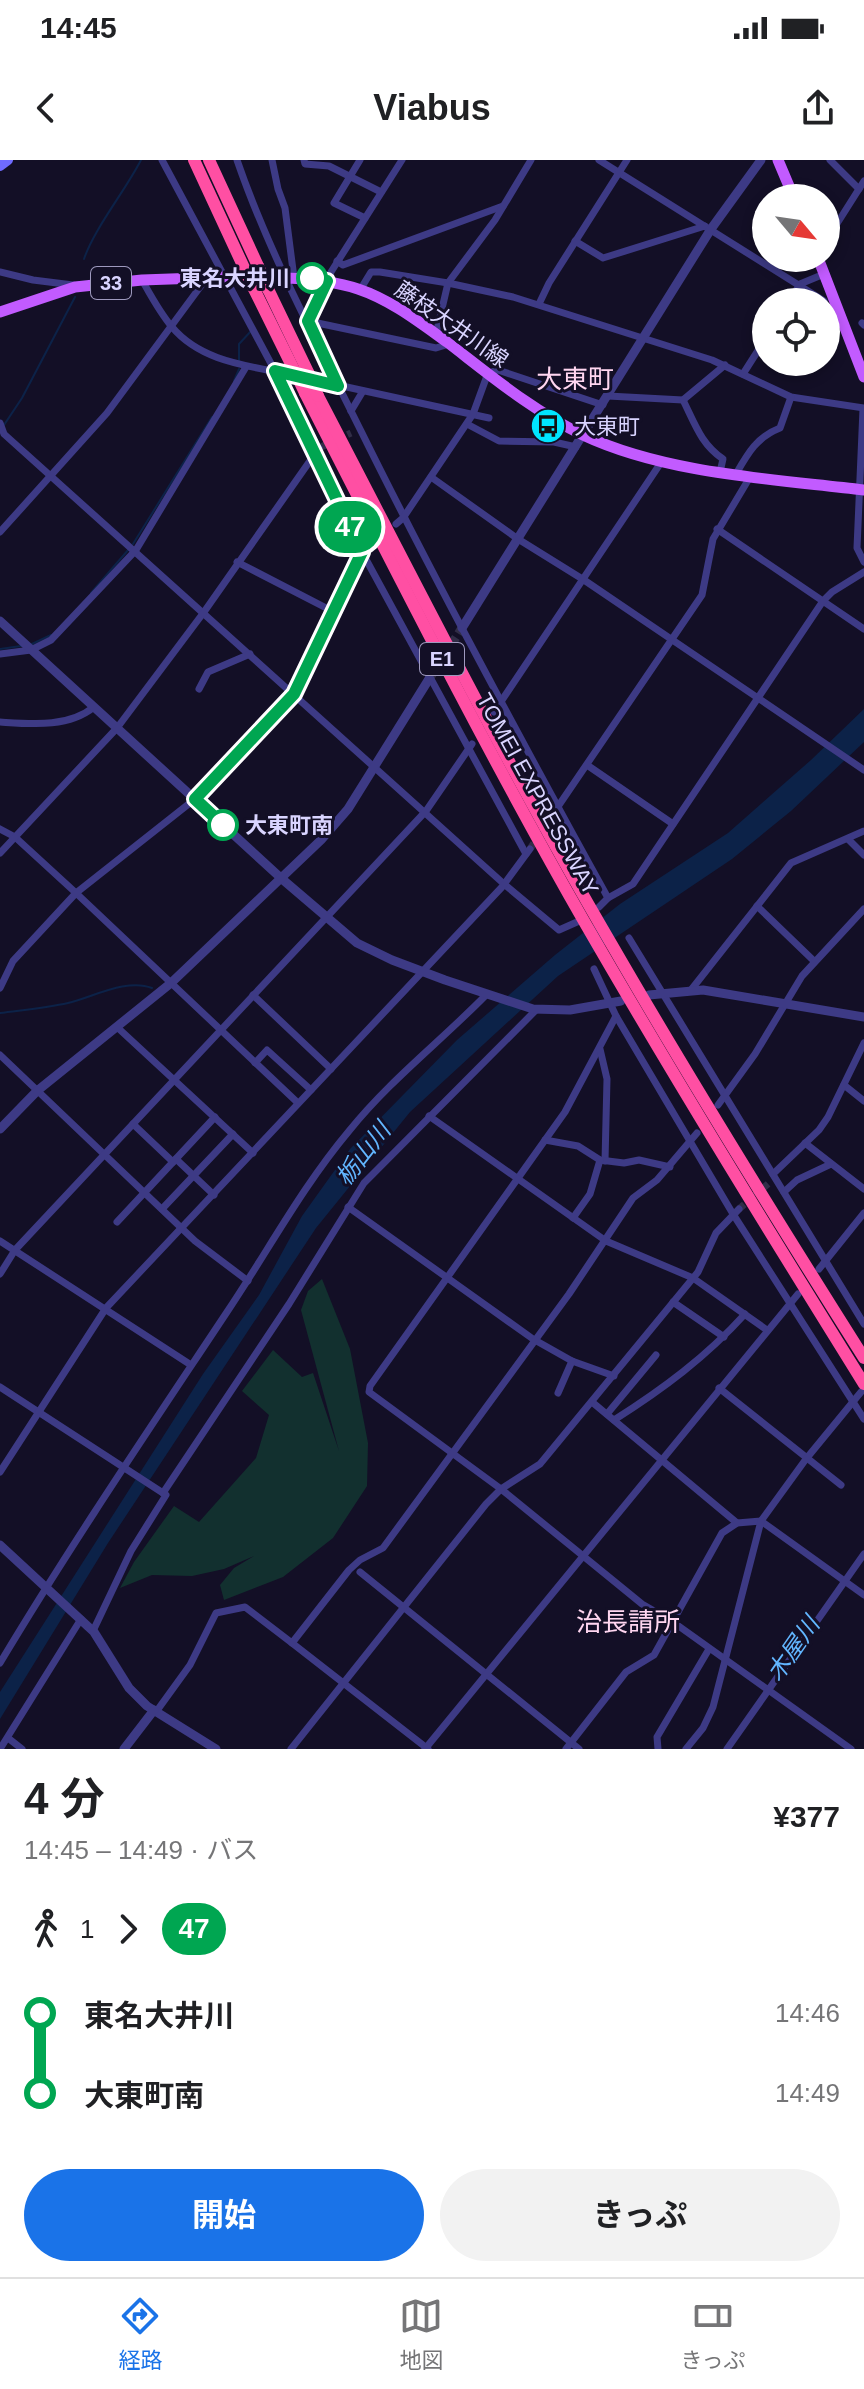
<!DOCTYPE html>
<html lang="ja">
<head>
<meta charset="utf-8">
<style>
	:root { --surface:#fff; --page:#f2f2f2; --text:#202124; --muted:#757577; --line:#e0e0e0; --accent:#1a73e8 }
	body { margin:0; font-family:Arial,"Noto Sans JP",sans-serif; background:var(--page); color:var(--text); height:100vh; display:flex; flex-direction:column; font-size:30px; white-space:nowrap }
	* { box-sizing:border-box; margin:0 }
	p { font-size:26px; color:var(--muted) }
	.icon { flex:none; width:44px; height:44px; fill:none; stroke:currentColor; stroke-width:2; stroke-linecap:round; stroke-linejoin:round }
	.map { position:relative; height:1589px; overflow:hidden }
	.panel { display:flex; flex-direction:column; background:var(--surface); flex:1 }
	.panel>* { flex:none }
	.badge { padding:0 16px; border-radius:26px; font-size:28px; line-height:52px }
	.needle { width:52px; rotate:119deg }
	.fabs { position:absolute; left:752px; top:24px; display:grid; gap:16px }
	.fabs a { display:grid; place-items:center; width:88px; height:88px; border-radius:50%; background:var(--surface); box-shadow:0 4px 12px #0003; font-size:40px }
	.map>.badge { position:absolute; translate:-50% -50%; box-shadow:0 0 0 4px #fff }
	.legs { display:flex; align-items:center; gap:12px; height:88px; padding:0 24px; font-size:26px }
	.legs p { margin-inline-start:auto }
	.overview { display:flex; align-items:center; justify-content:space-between; height:136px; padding:0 24px }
	h1 { font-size:44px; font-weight:700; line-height:60px }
	.button { display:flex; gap:16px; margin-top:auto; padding:16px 24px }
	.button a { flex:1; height:92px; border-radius:48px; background:var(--accent); color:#fff; font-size:32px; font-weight:700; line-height:92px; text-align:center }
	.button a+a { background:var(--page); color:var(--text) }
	ul { padding:0 24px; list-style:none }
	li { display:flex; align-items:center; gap:28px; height:80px; font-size:30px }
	li i { display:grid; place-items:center; width:12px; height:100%; margin:0 10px; background:currentColor }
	li i::after { content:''; width:20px; height:20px; margin:-10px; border:6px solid; border-radius:50%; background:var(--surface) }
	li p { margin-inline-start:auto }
	li:first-child i { background:linear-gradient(#0000 50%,currentColor 0) }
	li:last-child i { background:linear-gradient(currentColor 50%,#0000 0) }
	.status { display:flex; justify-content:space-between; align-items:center; height:56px; padding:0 40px; background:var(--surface); direction:ltr }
	.status svg { height:22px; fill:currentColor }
	header { display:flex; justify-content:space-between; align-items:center; height:104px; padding:0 24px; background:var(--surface); font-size:36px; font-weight:700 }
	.menu { display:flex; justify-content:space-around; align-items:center; height:112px; border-top:2px solid var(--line); background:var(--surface); font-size:22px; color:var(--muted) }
	.menu a { display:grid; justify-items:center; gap:4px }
	.menu .selected { color:var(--accent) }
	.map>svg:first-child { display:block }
	.green { fill:#12302f }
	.water { fill:#0c2248 }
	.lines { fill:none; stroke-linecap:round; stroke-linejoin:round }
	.stream { stroke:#0c2248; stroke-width:2 }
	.minor-tunnel { stroke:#312d47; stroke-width:7; stroke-dasharray:7 3.5; stroke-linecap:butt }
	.tertiary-tunnel { stroke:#312d47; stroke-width:9; stroke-dasharray:9 4.5; stroke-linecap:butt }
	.primary-tunnel { stroke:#312d47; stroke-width:11; stroke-dasharray:11 5.5; stroke-linecap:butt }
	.minor { stroke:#3d3a85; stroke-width:7 }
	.tertiary { stroke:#3d3a85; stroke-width:9 }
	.secondary { stroke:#6f6bff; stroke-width:10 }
	.primary { stroke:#c25bff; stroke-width:11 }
	.motorway { stroke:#ff4fa3; stroke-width:12 }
	.motorway-bridge { stroke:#ff4fa3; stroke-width:12 }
	.line-1-casing { stroke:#fff; stroke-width:18 }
	.line-1 { stroke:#00a651; stroke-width:12 }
	.stop-1-dot { fill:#fff; stroke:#00a651; stroke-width:4 }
	.labels { text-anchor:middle; stroke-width:6; stroke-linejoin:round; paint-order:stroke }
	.shield { fill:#130f26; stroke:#9e99be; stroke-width:2 }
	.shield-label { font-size:20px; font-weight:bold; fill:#d9d4ff }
	.stop-label { font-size:22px; font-weight:bold; fill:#d9d4ff; stroke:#130f26; text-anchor:end }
	.street-label { font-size:22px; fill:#d9d4ff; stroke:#130f26 }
	.poi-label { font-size:22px; fill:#d9d4ff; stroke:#130f26; text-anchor:start }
	.water-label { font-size:24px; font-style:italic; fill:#62b6ff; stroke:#130f26 }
	.quarter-label { font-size:26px; fill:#ffd6f0; stroke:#130f26 }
</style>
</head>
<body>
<div class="status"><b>14:45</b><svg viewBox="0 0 49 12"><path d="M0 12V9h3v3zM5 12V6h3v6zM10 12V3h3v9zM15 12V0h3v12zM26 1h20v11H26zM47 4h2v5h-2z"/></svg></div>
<header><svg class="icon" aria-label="back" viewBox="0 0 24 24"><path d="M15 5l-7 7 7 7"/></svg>Viabus<svg class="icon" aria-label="share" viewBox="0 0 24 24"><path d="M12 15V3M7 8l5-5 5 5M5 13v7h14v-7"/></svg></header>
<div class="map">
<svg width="864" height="1589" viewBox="0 0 864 1589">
	<rect width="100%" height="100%" fill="#130f26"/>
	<!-- green -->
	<path class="green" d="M322 1119 350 1189 368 1283 367 1326 333 1378 283 1417 224 1440 220 1425 234 1408 254 1396 224 1409 192 1416 152 1415 120 1428 134 1402 174 1346 199 1362 256 1298 269 1255 242 1231 273 1190 302 1217 313 1213 339 1291 301 1150 308 1131Z"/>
	<!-- water -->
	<path class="water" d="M864 549V582L791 651 732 699 558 816 410 952 316 1068 108 1383 0 1559V1532L203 1214 259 1135 302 1056 350 989 457 880 555 795 620 744 728 673 811 600Z"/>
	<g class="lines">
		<!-- stream -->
		<g class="stream">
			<path d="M84 99C94 69 125 31 141 0"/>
			<path d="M239 202V184L252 170"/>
			<path d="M234 221 239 209"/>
			<path d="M4 265 22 238 75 137"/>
			<path d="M133 384 212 257"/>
			<path d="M91 433 129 389"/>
			<path d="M32 484 51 475"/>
			<path d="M0 489 21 486"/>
			<path d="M0 853C22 850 46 848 68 843 93 837 127 818 152 828"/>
		</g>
		<!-- minor-tunnel -->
		<g class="minor-tunnel">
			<path d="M319 288 351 273"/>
			<path d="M530 689 555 650"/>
			<path d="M739 1049 769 1023"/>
		</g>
		<!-- tertiary-tunnel -->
		<path class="tertiary-tunnel" d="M429 519 462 468"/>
		<!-- primary-tunnel -->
		<path class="primary-tunnel" d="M226 117 286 118"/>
		<!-- minor -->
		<g class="minor">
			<path d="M162 0 275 211 362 392 526 694"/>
			<path d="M237 0C269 93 317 182 361 271 439 429 523 584 608 738"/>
			<path d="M272 0 278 29 285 48 294 118"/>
			<path d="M304 0 305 4 329 6 381 32"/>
			<path d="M360 0 334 43 365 58"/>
			<path d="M402 0 331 112 308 161 436 188 449 184"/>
			<path d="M599 0 824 141"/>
			<path d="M830 0 859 29"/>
			<path d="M826 74 833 70 864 21"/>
			<path d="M575 81 603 98 705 66"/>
			<path d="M337 101 343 105 503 46"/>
			<path d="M0 112 33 120 73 125"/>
			<path d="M142 120C151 136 160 153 172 167 203 204 254 206 297 216"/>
			<path d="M360 130 371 112H380L448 123 513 137 712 200 791 237 864 248"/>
			<path d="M789 142 800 124 824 114"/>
			<path d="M539 144 549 123 627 0"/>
			<path d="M862 163 864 165"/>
			<path d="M436 174 448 123 495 60 531 0"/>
			<path d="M743 214 766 178"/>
			<path d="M310 219 489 258"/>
			<path d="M608 236 683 240 725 205"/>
			<path d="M683 240C695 264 701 284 723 299L720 312"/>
			<path d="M863 249 857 388 864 402"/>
			<path d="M351 251 363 231"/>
			<path d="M0 263 4 274 504 724 559 770 577 762"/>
			<path d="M467 264 499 281 554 282 576 287"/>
			<path d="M736 314C748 293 757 277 780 268L791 237"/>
			<path d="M431 317 518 379 584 420 864 610"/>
			<path d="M396 364 403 358 473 254 488 213 498 210 603 245"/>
			<path d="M717 369 864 469"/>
			<path d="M0 372 107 253 206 119"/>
			<path d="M237 402 334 452"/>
			<path d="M0 494 31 490 51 480 136 390 246 207"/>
			<path d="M199 529 208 512 250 494"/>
			<path d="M494 552 662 301"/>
			<path d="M0 562C31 564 68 568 94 547"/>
			<path d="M587 605 673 664"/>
			<path d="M557 648 702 435 713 379 750 317"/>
			<path d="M0 669 15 677 76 733 298 943"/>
			<path d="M848 679 864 695"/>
			<path d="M0 693 117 568 204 452 319 288"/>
			<path d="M757 746 814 801"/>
			<path d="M599 747 608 738 633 724 823 441 832 432 864 412"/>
			<path d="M629 778 864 1164"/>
			<path d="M594 809 616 856 733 1054 864 1259"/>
			<path d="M0 828 13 801 76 733 195 639 294 534 362 392 370 386"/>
			<path d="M691 830 791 703 864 671"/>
			<path d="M253 835 331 909"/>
			<path d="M616 856 565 952 370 1226 369 1232 501 1329 642 1444 673 1462 851 1589"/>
			<path d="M118 868 253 993"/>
			<path d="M600 889 607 919 605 1001"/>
			<path d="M0 895 195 1081 248 1121"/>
			<path d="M255 903 267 890 311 930"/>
			<path d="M844 925 864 941"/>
			<path d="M718 945 755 894 802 816 864 749"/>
			<path d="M429 956 606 1081 693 1118 767 1170"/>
			<path d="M133 964 173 1002"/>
			<path d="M545 980 578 986 600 1000 624 1003 639 1000 670 1007"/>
			<path d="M805 983 864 1029"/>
			<path d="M176 999 214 1035"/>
			<path d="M773 1014 819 970 828 957 864 883"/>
			<path d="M784 1032 797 1020 831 1004"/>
			<path d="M348 1047 533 1179 572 1201 614 1216"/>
			<path d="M162 1049 233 974"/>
			<path d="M573 1058 590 1034 600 1000"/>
			<path d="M117 1062 215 957"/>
			<path d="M0 1081 191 1205"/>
			<path d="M819 1109 864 1053"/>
			<path d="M0 1114 15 1090 426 651 472 584"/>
			<path d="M673 1142 724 1177"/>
			<path d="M0 1227 163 1333"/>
			<path d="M719 1228 841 1325"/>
			<path d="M558 1233 572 1201"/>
			<path d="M592 1242 737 1363"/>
			<path d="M607 1254 656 1195"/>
			<path d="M614 1260C663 1229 706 1197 745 1154"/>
			<path d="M0 1312 106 1148 502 727 530 689"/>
			<path d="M360 1412 579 1589"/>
			<path d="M93 1471 131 1391 166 1335 163 1333 289 1144 364 1023 537 849"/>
			<path d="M292 1483 428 1589"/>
			<path d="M0 1503C72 1383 150 1268 227 1152 268 1091 302 1027 349 971 390 920 441 881 486 835"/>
			<path d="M156 1552 190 1505 216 1453 245 1447 292 1483 349 1410 360 1400 383 1388 569 1134 633 1038 657 1020 697 973"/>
			<path d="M8 1578 22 1589"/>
			<path d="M0 1589 81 1459"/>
			<path d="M291 1589 486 1344 501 1329 540 1304 698 1112 716 1073 739 1049"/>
			<path d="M425 1589 798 1134"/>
			<path d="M566 1589 626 1512 654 1495 722 1373 737 1363 761 1361 864 1435"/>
			<path d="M658 1589 657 1577 709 1489"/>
			<path d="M686 1589 703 1568 713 1547 761 1361 806 1299 861 1232"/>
			<path d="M727 1589 864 1394"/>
		</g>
		<!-- tertiary -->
		<g class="tertiary">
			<path d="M0 461 282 719 357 783 392 800 445 820 533 849 570 850 621 841"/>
			<path d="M462 468 711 69 761 0"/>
			<path d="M649 835 703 830 864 857"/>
			<path d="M0 969 37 931 171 823 321 680 348 649 429 519"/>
			<path d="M0 1385 94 1472 129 1528 147 1546 216 1589"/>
			<path d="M124 1589 154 1550"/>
		</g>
		<!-- secondary -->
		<path class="secondary" d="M0 6 8 0"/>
		<!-- primary -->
		<g class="primary">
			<path d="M778 0 794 38"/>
			<path d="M818 98 864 217"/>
			<path d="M286 118C311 119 334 121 358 129 391 140 419 162 447 182 490 215 534 252 583 275 666 314 774 319 864 330"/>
			<path d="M0 152 75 127 142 120 226 117"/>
		</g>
		<!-- motorway -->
		<g class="motorway">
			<path d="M194 0 246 112"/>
			<path d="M209 0 258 106"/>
			<path d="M253 127 295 212"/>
			<path d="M268 129 309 214"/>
			<path d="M305 233C396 411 486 590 585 763 675 919 769 1071 864 1224"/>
			<path d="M318 236C414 420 507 606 612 785 693 925 778 1062 864 1198"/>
		</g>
		<!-- motorway-bridge -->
		<g class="motorway-bridge">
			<path d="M258 106 268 129"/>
			<path d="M246 112 253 127"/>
			<path d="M295 212 305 233"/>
			<path d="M309 214 318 236"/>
		</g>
	</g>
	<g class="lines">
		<!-- line-1 casing -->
		<g class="line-1-casing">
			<path id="line-1" d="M223 665 195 639 294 534 362 392 275 211 338 226 308 161 327 121 312 118"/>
		</g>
		<!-- line-1 -->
		<use href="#line-1" class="line-1"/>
	</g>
	<!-- icons -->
	<defs>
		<g id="bus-disc" transform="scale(1.8)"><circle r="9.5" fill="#00e5ff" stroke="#130f26"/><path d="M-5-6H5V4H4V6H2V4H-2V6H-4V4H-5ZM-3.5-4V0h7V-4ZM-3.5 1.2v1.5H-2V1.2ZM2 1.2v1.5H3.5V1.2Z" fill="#111"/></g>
	</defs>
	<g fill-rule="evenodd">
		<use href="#bus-disc" x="548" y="266"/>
	</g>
	<!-- markers -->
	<g class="stop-1-dot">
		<circle cx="312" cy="118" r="14"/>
		<circle cx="223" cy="665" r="14"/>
	</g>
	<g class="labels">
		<!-- shield labels -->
		<g class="shield">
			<rect x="91" y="107" width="40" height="32" rx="6"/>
			<rect x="420" y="483" width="44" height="32" rx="6"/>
		</g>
		<g class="shield-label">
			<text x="111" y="130">33</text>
			<text x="442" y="506">E1</text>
		</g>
		<!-- stop labels -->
		<g class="stop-label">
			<text x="290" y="126">東名大井川</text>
			<text x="245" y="673" text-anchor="start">大東町南</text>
		</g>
		<!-- street labels -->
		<g class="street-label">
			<text transform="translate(452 164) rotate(35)" y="8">藤枝大井川線</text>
			<text transform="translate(538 634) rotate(61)" y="8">TOMEI EXPRESSWAY</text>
		</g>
		<!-- poi labels -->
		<g class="poi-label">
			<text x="574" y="274">大東町</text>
		</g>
		<!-- water labels -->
		<g class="water-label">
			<text transform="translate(363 994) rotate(-52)" y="8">栃山川</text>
			<text transform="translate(793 1489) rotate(-55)" y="8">木屋川</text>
		</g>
		<!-- quarter labels -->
		<g class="quarter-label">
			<text x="575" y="228">大東町</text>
			<text x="628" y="1471">治長請所</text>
		</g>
	</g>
</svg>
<div class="fabs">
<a><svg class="needle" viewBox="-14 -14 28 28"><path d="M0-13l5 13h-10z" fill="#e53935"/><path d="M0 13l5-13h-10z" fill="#757577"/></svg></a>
<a><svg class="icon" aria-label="locate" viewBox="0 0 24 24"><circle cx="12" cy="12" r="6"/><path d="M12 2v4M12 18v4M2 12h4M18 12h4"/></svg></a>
</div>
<b class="badge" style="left:350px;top:367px;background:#00a651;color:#fff">47</b>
</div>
<section class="panel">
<div class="overview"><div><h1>4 分</h1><p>14:45 – 14:49 · バス</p></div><b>¥377</b></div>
<div class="legs"><svg class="icon" aria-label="walk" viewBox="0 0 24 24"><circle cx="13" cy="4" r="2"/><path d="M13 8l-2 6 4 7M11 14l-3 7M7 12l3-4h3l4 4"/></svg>1<svg class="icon" aria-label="forward" viewBox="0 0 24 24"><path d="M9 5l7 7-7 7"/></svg><b class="badge" style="background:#00a651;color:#fff">47</b></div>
<ul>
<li><i style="color:#00a651"></i><b>東名大井川</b><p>14:46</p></li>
<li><i style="color:#00a651"></i><b>大東町南</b><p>14:49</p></li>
</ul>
<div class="button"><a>開始</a><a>きっぷ</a></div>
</section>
<nav class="menu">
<a class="selected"><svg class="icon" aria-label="directions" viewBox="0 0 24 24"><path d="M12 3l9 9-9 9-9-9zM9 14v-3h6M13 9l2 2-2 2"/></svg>経路</a>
<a><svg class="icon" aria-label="map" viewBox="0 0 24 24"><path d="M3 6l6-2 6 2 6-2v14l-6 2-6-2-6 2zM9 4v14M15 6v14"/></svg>地図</a>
<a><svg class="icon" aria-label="tickets" viewBox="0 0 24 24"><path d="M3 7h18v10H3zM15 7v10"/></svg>きっぷ</a>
</nav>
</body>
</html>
